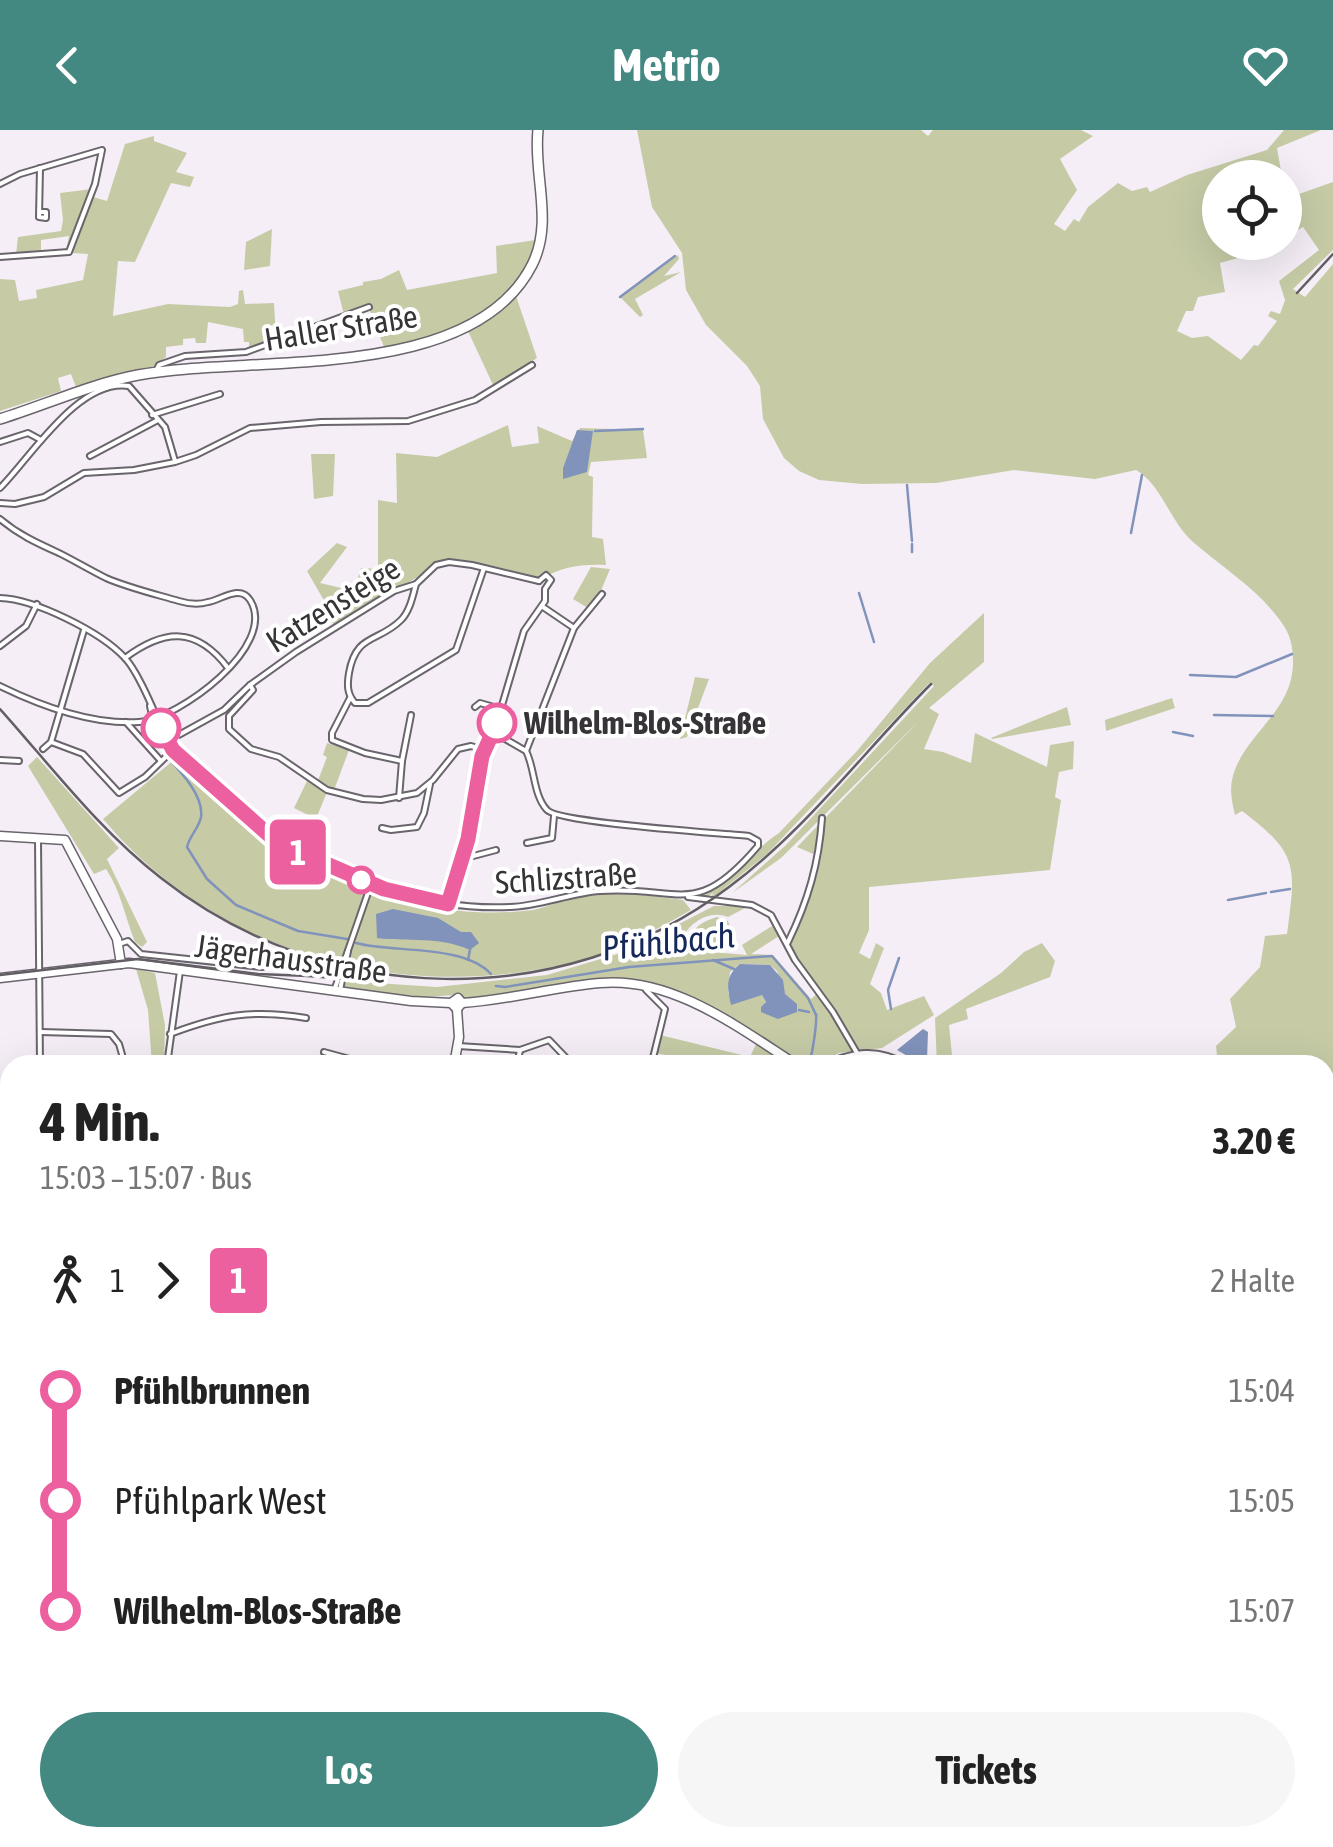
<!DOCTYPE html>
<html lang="de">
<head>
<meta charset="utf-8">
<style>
	:root { --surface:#fff; --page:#f6f6f6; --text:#222; --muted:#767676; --accent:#438982 }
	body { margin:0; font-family:"Asap Condensed",sans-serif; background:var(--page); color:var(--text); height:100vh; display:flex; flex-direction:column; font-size:38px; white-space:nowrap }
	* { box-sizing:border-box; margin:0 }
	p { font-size:32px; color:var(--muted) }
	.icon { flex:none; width:55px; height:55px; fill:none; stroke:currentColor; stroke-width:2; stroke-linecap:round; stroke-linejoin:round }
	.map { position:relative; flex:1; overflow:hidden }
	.side { position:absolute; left:0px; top:925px; width:1335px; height:792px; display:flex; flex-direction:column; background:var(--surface); border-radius:30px 30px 0 0; box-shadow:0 10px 40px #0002 }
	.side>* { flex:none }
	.badge { padding:0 20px; border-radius:8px; font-size:35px; line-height:65px }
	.controls { position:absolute; left:1202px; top:30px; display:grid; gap:20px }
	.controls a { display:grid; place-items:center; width:100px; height:100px; border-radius:50%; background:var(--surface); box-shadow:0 10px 40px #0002; font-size:50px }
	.map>.badge { position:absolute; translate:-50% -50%; box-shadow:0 0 0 5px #fff }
	.legs { display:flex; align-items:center; gap:15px; height:110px; padding:0 40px; font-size:32px }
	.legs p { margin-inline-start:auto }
	.headline { display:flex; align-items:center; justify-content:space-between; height:170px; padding:0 40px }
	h1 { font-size:55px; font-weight:700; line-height:75px }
	.primary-button { display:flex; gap:20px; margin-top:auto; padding:20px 40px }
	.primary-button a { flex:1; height:115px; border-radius:60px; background:var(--accent); color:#fff; font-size:40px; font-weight:700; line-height:115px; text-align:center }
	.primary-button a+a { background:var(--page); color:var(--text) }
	ul { padding:0 40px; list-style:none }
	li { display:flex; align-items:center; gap:35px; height:110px; font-size:38px }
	li i { display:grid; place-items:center; width:15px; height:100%; margin:0 12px; background:currentColor }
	li i::after { content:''; width:25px; height:25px; margin:-12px; border:8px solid; border-radius:50%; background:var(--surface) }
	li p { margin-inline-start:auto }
	li:first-child i { background:linear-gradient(#0000 50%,currentColor 0) }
	li:last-child i { background:linear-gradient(currentColor 50%,#0000 0) }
	header { display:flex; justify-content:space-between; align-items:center; height:130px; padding:0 40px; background:var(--accent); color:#fff; font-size:45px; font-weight:700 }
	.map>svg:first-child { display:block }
	.green { fill:#c6cba6; fill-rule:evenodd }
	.water { fill:#8193bb }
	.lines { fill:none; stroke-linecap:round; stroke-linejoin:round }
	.stream { stroke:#8193bb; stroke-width:2.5 }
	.street-casing { stroke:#6a646c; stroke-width:8 }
	.secondary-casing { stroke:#6a646c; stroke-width:11 }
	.primary-casing { stroke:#6a646c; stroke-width:12 }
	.street { stroke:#fff; stroke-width:4 }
	.secondary { stroke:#fff; stroke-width:8 }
	.primary { stroke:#fff; stroke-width:9 }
	.tram { stroke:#625e63; stroke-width:2.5 }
	.rail { stroke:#625e63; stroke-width:2.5 }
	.line-1-casing { stroke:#fff; stroke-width:22 }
	.line-1 { stroke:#ec609f; stroke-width:15 }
	.stop-1-dot { fill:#fff; stroke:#ec609f; stroke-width:5 }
	.labels { text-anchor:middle; stroke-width:8; stroke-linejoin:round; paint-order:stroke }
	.street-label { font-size:32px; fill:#373438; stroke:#fff }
	.stop-label { font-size:32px; font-weight:bold; fill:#373438; stroke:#fff; text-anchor:start }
	.water-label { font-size:35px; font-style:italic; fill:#15285a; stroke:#fff }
</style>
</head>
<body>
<header><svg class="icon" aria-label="back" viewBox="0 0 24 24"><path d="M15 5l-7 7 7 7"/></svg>Metrio<svg class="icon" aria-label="heart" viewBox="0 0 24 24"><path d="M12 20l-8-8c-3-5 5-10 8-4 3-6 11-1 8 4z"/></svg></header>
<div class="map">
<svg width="1333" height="1717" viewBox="0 0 1333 1717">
	<rect width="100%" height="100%" fill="#f5eef7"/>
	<!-- green -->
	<g class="green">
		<path d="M637 0H921L928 6 933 0H1081L1093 6 1060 29 1077 60 1054 94 1065 101 1074 89 1079 92 1088 77 1118 53 1132 61 1147 57 1150 62 1187 45 1267 20 1284 0H1321L1277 18 1282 47 1220 48V112L1278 113 1274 118 1220 133 1225 162 1198 167 1193 181H1186L1177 201 1192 208 1208 206 1241 230 1254 215 1258 216 1277 191 1268 186 1271 181 1280 184 1285 170 1279 151 1319 120 1303 97 1285 108V58L1291 64H1299L1333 52V120L1293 159 1305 167 1333 134V1717H636L648 1708H1325V935H1218L1216 916 1236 897 1230 869 1260 837 1265 806 1287 804C1296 736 1299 724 1242 681L1235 685C1232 672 1229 660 1233 646 1245 603 1293 582 1293 532 1293 519 1291 507 1284 496 1261 461 1224 439 1193 412 1170 392 1162 355 1136 340L1095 349 1014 340 936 353 862 354 819 350 799 341 784 328 763 289 760 256 747 236 706 195 686 160 682 123 652 77Z"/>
		<path d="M154 6V11L187 23 176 42 194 47 190 57 171 53 135 132 118 131 113 186 168 174 230 177 238 174 239 161 243 160 245 174 274 173 276 209 249 220V212H244L243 199 208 192 206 213H196L195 208 183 209V215L166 217V227L149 239 76 257 71 244 58 248 61 261 0 281V149L15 150 19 171 37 168 36 160 83 150 88 124 72 123 93 67 107 71 125 14Z"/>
		<path d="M92 59 69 120 66 121 69 106 41 110V123L16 124 18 107 61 101 63 90 60 63Z"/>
		<path d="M272 99 270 136 244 140 246 112Z"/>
		<path d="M535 110 526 139 513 157 537 228 494 257 467 199 384 217 368 176 344 185 338 161 363 155V152L381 149 399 140 407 160 497 143 496 116Z"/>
		<path d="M678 125 679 129 664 146 681 142 635 169 643 185 640 187 620 167Z"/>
		<path d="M508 295 512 317 539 313 537 296 572 311 580 298 643 300 647 328 591 332 588 345 593 347 592 407 603 409 606 435C578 434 563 437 538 450L470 433 444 432 334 495 328 485 330 481 307 441 337 413 347 417 320 453 354 461 361 438 378 439V370L397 373 396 323 437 327Z"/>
		<path d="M311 324H335L333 366 314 369Z"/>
		<path d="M591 437 610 439 600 463 588 478 573 469Z"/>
		<path d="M984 483V532L929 578 939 584 924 619 943 622 971 633 975 603 1047 637 1050 615 1074 611 1073 639 1059 642 1055 667 1061 670 1050 740 869 757V800L859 823 870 829 876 813 884 818 870 854 881 863 887 880 924 866 934 885 882 918 839 923 816 935H716L655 923 660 905 750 927 758 910 677 864 636 852 463 868 457 865 423 867 344 858 345 851 437 857 547 845 624 822 714 776H749L728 787C710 779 687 793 681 812L686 820 747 825 742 815 772 796 779 806 751 824 773 825 811 869 819 862 798 835 785 810 802 781 818 726 797 717 920 590 781 728 732 763 786 715 934 556 929 553 767 724 711 769 713 763 705 768 701 766C733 751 750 722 779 703L857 621 930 533ZM740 834 770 835 777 841 785 865 769 883 761 882 766 872 762 865 728 864 730 842Z"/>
		<path d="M695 547 709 549 687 607 680 609Z"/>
		<path d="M1172 568 1175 578 1106 601 1105 590Z"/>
		<path d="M1067 577 1071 595 992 609 991 608Z"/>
		<path d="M327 613 349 620 334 660 317 653 327 627 323 625Z"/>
		<path d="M37 627 119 718 107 729 147 812 142 817 135 812C125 787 121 761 106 739L94 744 28 636Z"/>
		<path d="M175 629 259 705 312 734V731L316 733 318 737 325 740 326 737 347 750V746L352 752C409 777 472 788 533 780 545 778 555 772 569 769 608 760 644 765 683 770L691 780C670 792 646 805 625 815 593 830 556 837 522 842 366 864 206 811 103 689Z"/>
		<path d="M307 651 327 662 316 689 294 678Z"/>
		<path d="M717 787 728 791 735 812 726 818 695 815 690 807C696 795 704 791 717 787Z"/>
		<path d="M1042 813 1055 831 1050 847 966 879 968 889 949 895 953 935H937L935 888 1001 843 1024 822Z"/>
		<path d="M136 839 155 843 165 895 164 935H152L148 880Z"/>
		<path d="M0 968H5V986H10V1260L0 1259Z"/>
	</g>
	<!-- water -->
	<g class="water">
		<path d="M577 300 593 301 587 342 563 349V338Z"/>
		<path d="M393 779 438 788 461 802H471L479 813 470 820C439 806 409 812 377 808L376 784Z"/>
		<path d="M740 834 770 835 783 850 785 864 797 874V882L778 889 761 882V877L766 872 762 865 731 875C727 857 725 846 740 834Z"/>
		<path d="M923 899 928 902 927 930 923 935 897 920Z"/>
	</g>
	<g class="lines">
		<!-- stream -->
		<g class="stream">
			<path d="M620 167 675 126"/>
			<path d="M595 301 643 299"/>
			<path d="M907 355 912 411"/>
			<path d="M1131 403 1142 345"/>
			<path d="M912 414V422"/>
			<path d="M859 463 874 512"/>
			<path d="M1190 545 1236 547 1292 524"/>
			<path d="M1214 585 1273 586"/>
			<path d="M1173 602 1193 606"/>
			<path d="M169 629C182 643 204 667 201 687 199 698 190 705 187 717L207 749 236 775 298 801 347 809"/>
			<path d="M1271 762 1290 759"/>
			<path d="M1228 770 1266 763"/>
			<path d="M356 813C392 823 464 814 491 844"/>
			<path d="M468 830 470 820"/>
			<path d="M713 830 734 839"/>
			<path d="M496 856 505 857 629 837 772 826 808 868 816 885"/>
			<path d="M891 879 888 860 899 828"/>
			<path d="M799 880 809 882"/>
			<path d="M810 930C813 920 817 893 816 884"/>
			<path d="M987 1708 1016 1717"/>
			<path d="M307 1717 330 1708"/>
			<path d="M888 1717 906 1708"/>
			<path d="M1255 1717 1265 1708"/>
		</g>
		<!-- street casing -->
		<g class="street-casing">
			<g id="street">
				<path d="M40 38 39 87 46 88V82H41"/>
				<path d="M0 54 20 44 102 20 95 54 69 122 0 127"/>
				<path d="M155 243 159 235 185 226 246 222 369 177"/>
				<path d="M152 285 220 264"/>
				<path d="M0 312 28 303 41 310"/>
				<path d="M90 326 158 290"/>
				<path d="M0 358C31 327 79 248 129 256L165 297 175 331"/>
				<path d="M0 373 15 374 44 367 84 343 134 340 175 332 196 325 250 298 321 292 408 291 475 270 532 235"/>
				<path d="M0 389C19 405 37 413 59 423 75 431 90 440 106 448 129 458 155 464 179 471 189 474 198 475 208 472 221 470 240 454 250 470 279 516 178 589 139 592 92 595 41 576 0 556"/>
				<path d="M416 454C413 465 410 481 401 490 378 513 356 503 349 543 347 555 347 564 355 573H368L456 520 484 438"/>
				<path d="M0 468C35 469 101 502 125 528 139 543 159 591 166 612"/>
				<path d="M574 498 602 464"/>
				<path d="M0 516 26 496 37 474"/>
				<path d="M125 528C164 499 196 496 228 538"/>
				<path d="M250 555 253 560 229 586V599L251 619 279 627 327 660 363 669 381 670 417 663 433 650 458 619 471 616 484 620"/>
				<path d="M350 568 332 603V610L365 623 402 631 399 668"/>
				<path d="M150 576 154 595 163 610C197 643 231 680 271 707 337 750 431 781 510 777 541 776 570 763 600 761 680 755 694 791 758 716V711L749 706C720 703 559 693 547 680 533 665 535 638 526 621L493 602"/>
				<path d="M475 577 480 573 501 579"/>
				<path d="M126 592 161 631"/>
				<path d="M51 612 83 624 119 663 145 647 173 620"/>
				<path d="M166 612 224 580 250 555 296 522 394 461 416 454 436 435 449 432 472 435 539 451"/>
				<path d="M43 619 51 612 84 500"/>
				<path d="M526 621 574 498 543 477"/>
				<path d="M0 630 19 631"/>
				<path d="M402 631 411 585"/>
				<path d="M382 698 391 700 417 697 424 683 430 654"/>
				<path d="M38 710 40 935"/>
				<path d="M527 713 552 708 554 686"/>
				<path d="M462 729 496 720"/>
				<path d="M688 767 752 775 771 785 795 830 833 882 857 923"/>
				<path d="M448 774 468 709 482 626 497 592 524 501 545 471V459L551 450 546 445 539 451"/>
				<path d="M788 812C808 771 819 733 822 688"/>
				<path d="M119 814 128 811 141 824 262 837"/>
				<path d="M335 858 371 754"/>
				<path d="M340 860 348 821"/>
				<path d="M646 860 665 879 652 932"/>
				<path d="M41 902 111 904 119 914 125 935"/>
				<path d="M170 904C220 885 252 879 306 888"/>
				<path d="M458 916 520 920 549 910 573 935"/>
				<path d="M324 922 372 935"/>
				<path d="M167 935 180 841"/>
				<path d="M223 935 256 929 298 934"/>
				<path d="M517 935 520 920"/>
				<path d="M822 935C856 921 876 917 909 935"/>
				<path d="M987 935 1016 934"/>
				<path d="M0 964H10"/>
				<path d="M0 1264 10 1265"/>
				<path d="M0 1319H10"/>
				<path d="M0 1366 10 1367"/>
				<path d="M0 1445 10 1463"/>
				<path d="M0 1535 10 1539"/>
				<path d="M0 1563 10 1568"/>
				<path d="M0 1598 10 1569"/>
				<path d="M0 1647 10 1649"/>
				<path d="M440 1708 455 1717"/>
			</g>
		</g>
		<!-- secondary casing -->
		<g class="secondary-casing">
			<g id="secondary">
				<path d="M0 706 65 710 117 809 121 834"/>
				<path d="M0 848 129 833 411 871 451 873 458 868 462 873 457 879 451 873"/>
				<path d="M462 873C509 870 554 857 600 853 672 846 739 898 797 935"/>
				<path d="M454 935 459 907 457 879"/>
				<path d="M1325 1211 1333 1212"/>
				<path d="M0 1444 10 1440"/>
			</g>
		</g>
		<!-- primary casing -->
		<g class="primary-casing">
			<path id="primary" d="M0 289C45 275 91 254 138 245 248 224 471 255 532 135 554 92 533 45 538 0"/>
		</g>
		<!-- street -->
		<use href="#street" class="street"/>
		<!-- secondary -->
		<use href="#secondary" class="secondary"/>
		<!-- primary -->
		<use href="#primary" class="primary"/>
		<!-- tram -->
		<path class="tram" d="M0 845 138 829 258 844 308 846"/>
		<!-- rail -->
		<g class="rail">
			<path d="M1297 163 1333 124"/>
			<path d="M0 579C51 636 100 701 161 748 326 878 561 884 729 757 806 700 864 621 931 554"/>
			<path d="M308 846 348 849"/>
		</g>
	</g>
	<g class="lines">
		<!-- line-1 casing -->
		<g class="line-1-casing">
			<path id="line-1" d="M161 598 173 620 270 706 301 723 384 759 448 774 468 709 482 626 497 593"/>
		</g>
		<!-- line-1 -->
		<use href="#line-1" class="line-1"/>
	</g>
	<!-- markers -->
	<g class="stop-1-dot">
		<circle cx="497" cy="593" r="18"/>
		<circle cx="161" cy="598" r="18"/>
		<circle cx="361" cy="750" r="12"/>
	</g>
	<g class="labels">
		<!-- street labels -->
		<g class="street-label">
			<text transform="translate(341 198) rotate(-9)" y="11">Haller Straße</text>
			<text transform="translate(333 475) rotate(-32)" y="11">Katzensteige</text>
			<text transform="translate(566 748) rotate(-4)" y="11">Schlizstraße</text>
			<text transform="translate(291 829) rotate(8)" y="11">Jägerhausstraße</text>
		</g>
		<!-- stop labels -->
		<g class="stop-label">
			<text x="524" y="604">Wilhelm-Blos-Straße</text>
		</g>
		<!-- water labels -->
		<g class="water-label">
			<text transform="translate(668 812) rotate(-6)" y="12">Pfühlbach</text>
		</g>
	</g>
</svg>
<div class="controls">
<a><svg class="icon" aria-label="locate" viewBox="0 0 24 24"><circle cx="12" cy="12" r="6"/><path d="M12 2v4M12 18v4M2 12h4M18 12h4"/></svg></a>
</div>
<b class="badge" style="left:298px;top:722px;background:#ec609f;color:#fff">1</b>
<section class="side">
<div class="headline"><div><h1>4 Min.</h1><p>15:03 – 15:07 · Bus</p></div><b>3.20 €</b></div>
<div class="legs"><svg class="icon" aria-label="walk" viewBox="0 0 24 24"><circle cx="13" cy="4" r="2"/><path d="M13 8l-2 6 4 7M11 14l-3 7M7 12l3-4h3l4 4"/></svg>1<svg class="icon" aria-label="forward" viewBox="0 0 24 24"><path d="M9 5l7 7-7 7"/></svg><b class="badge" style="background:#ec609f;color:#fff">1</b><p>2 Halte</p></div>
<ul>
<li><i style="color:#ec609f"></i><b>Pfühlbrunnen</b><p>15:04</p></li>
<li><i style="color:#ec609f"></i><span>Pfühlpark West</span><p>15:05</p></li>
<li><i style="color:#ec609f"></i><b>Wilhelm-Blos-Straße</b><p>15:07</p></li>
</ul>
<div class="primary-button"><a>Los</a><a>Tickets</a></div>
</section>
</div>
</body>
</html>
